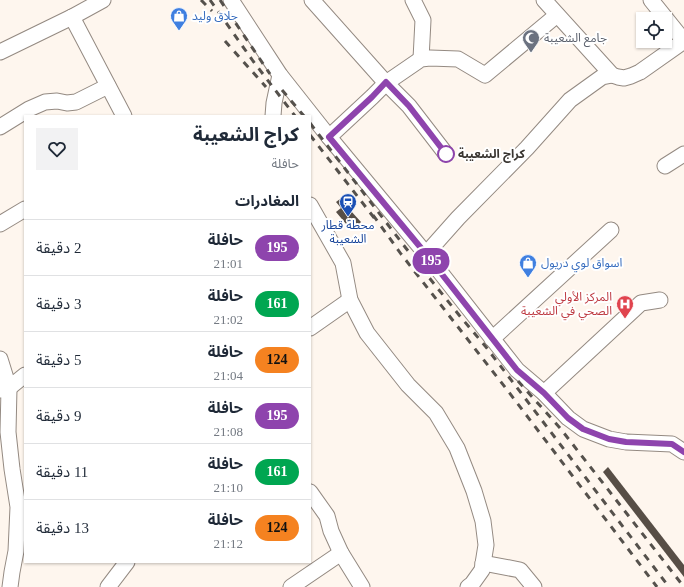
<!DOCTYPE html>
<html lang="ar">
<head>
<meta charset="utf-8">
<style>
	:root { --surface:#fff; --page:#f2f2f3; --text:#1f2937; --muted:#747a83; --line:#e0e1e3 }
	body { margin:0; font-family:"Times New Roman","Noto Sans Arabic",serif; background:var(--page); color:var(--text); direction:rtl; height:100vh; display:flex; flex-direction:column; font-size:15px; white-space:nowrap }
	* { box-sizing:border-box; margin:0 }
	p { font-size:13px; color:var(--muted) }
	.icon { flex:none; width:22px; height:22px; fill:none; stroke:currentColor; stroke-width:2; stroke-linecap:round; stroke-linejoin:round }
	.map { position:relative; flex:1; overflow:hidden; direction:ltr }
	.drawer { position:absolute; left:24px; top:115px; width:287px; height:448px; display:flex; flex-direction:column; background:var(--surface); border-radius:0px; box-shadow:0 1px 3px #0004; direction:rtl }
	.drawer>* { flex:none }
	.badge { padding:0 8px; border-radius:13px; font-size:14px; line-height:26px }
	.controls { position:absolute; left:636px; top:12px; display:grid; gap:8px }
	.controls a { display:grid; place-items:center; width:36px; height:36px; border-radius:0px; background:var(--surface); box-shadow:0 1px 3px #0004; font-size:20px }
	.map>.badge { position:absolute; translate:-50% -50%; box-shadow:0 0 0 2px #fff }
	h2 { padding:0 12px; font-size:15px; line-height:36px }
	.round { display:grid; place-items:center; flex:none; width:42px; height:42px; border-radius:0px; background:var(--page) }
	.head { display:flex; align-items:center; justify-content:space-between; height:68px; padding:0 12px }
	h1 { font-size:19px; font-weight:700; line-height:30px }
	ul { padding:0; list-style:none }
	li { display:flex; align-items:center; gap:12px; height:56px; padding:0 12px; border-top:1px solid var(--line) }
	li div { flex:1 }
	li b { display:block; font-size:15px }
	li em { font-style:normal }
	li .badge { min-width:44px; font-weight:700; text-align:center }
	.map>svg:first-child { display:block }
	.building { fill:#574e46 }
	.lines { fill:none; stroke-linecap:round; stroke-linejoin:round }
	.minor-casing { stroke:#948a82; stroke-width:17 }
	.minor { stroke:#fff; stroke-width:15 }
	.rail { stroke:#55514c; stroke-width:3; stroke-dasharray:7 7; stroke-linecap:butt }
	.line-casing { stroke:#fff; stroke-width:9 }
	.line { stroke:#8e44ad; stroke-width:6 }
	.stop-dot { fill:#fff; stroke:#8e44ad; stroke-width:2 }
	.labels { text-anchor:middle; stroke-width:4; stroke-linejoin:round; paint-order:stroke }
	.shop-label { font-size:12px; fill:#366cbe; stroke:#fff; text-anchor:start }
	.worship-label { font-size:12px; fill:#5b616d; stroke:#fff; text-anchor:start }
	.stop-label { font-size:12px; font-weight:bold; fill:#393531; stroke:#fff; text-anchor:start }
	.transit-label { font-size:12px; fill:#164399; stroke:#fff }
	.health-label { font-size:12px; fill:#be3a42; stroke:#fff; text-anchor:end }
</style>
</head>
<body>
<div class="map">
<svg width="684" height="587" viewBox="0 0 684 587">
	<rect width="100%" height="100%" fill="#fef6ee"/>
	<!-- building -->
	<g class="building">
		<path d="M340 199 361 222 352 231 336 212 341 208 336 202Z"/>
		<path d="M608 467 684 565V577L603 472Z"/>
	</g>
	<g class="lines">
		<!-- minor casing -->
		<g class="minor-casing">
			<g id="minor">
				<path d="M231 0 280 75 329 137 426 254 517 370 544 393 568 418 583 429 609 439 626 442 672 444 684 452"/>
				<path d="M312 0 386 83 372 97 329 137"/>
				<path d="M413 0 423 20 421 59"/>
				<path d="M544 0 612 75 618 77 624 78 631 76 640 72 684 41"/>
				<path d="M651 0 684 41"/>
				<path d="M72 17 124 116"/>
				<path d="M0 52 72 17 103 0"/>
				<path d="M273 116 274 103 280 75"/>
				<path d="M0 127 29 109 45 102 57 101 67 103 76 102 108 86"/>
				<path d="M446 154 409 106 386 83 421 59 430 58 458 59 485 75 557 15"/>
				<path d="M665 166 684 154"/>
				<path d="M310 205 343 263 350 300 367 333 408 385 436 413 457 448 474 491 483 521 486 545 482 570 472 584 468 587"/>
				<path d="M0 224 25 209"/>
				<path d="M426 254 458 218 527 148 570 100 602 77 612 75"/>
				<path d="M310 328 350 300"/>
				<path d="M492 339 611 230"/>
				<path d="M0 359 9 388 8 432 12 469 18 507 16 551 12 572 10 587"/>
				<path d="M1 390 9 388 25 375"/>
				<path d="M544 393 641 303 660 300"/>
				<path d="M310 492 327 516 331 531 341 553 362 587"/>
				<path d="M483 563 520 570 534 587"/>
				<path d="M108 587 127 562"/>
				<path d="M291 587 341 553"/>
			</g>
		</g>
		<!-- minor -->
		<use href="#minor" class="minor"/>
		<!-- rail -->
		<g class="rail">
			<path d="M201 0 212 11"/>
			<path d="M210 0 253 61 295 116"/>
			<path d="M220 0 270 74"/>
			<path d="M225 41 266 87"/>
			<path d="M282 90 304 116"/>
			<path d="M310 123 415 260 459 315 486 347 669 587"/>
			<path d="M310 135 375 219"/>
			<path d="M373 215 401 254 508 391 657 587"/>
			<path d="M518 381 560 428 684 587"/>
		</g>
	</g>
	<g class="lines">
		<!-- line casing -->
		<g class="line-casing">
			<path id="line" d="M446 154 409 106 386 82 372 97 329 137 426 254 517 370 544 393 568 418 583 429 609 439 626 442 672 444 684 452"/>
		</g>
		<!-- line -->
		<use href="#line" class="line"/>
	</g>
	<!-- icons -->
	<defs>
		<g id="shop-pin" transform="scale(0.9)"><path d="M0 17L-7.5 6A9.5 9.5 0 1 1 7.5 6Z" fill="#3f7fe0" stroke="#fff"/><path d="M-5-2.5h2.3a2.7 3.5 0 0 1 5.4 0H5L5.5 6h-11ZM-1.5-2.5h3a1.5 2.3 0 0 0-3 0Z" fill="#fff"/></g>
		<g id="mosque-pin" transform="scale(0.9)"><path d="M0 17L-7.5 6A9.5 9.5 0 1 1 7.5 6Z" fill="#6b7280" stroke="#fff"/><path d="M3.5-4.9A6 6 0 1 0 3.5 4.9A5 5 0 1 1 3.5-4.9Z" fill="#fff"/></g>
		<g id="station-pin" transform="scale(0.9)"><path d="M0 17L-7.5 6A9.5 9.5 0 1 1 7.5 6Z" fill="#1a4fb4" stroke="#fff"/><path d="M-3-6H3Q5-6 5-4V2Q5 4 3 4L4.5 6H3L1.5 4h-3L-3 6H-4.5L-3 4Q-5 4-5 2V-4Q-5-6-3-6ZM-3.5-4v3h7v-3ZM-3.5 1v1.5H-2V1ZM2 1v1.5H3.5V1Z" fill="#fff"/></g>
		<g id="hospital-pin" transform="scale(0.9)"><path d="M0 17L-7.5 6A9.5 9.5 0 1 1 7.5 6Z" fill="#e0444e" stroke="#fff"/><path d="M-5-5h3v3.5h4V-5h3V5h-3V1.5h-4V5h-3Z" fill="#fff"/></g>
	</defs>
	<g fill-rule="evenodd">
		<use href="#shop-pin" x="179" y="16"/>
		<use href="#mosque-pin" x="531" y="38"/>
		<use href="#station-pin" x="348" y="202"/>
		<use href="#shop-pin" x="528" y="263"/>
		<use href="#hospital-pin" x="625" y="304"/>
	</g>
	<!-- markers -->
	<circle class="stop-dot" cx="446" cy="154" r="8"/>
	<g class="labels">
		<!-- shop labels -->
		<g class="shop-label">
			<text x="192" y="20">حلاق وليد</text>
			<text x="541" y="267">اسواق لوي دريول</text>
		</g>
		<!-- worship labels -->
		<g class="worship-label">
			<text x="544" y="42">جامع الشعيبة</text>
		</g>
		<!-- stop labels -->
		<g class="stop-label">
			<text x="458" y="158">كراج الشعيبة</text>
		</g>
		<!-- transit labels -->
		<g class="transit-label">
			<text x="348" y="229">محطة قطار<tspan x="348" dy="14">الشعيبة</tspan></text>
		</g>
		<!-- health labels -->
		<g class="health-label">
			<text x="612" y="301">المركز الأولي<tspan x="612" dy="14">الصحي في الشعيبة</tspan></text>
		</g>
	</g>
</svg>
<div class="controls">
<a><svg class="icon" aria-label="locate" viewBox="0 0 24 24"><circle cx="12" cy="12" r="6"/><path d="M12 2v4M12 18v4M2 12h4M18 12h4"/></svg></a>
</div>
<b class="badge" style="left:431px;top:261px;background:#8e44ad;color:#fff">195</b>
<section class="drawer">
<div class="head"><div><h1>كراج الشعيبة</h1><p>حافلة</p></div><a class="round"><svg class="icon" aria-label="heart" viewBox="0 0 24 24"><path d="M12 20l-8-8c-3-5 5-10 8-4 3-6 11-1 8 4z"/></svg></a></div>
<h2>المغادرات</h2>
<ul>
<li><span class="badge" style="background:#8e44ad;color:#fff">195</span><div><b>حافلة</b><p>21:01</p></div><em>2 دقيقة</em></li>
<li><span class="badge" style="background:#00a651;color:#fff">161</span><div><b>حافلة</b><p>21:02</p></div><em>3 دقيقة</em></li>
<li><span class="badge" style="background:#f58220;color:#111">124</span><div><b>حافلة</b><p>21:04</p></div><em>5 دقيقة</em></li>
<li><span class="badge" style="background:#8e44ad;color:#fff">195</span><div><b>حافلة</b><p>21:08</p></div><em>9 دقيقة</em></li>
<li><span class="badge" style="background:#00a651;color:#fff">161</span><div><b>حافلة</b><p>21:10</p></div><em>11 دقيقة</em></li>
<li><span class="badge" style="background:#f58220;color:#111">124</span><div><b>حافلة</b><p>21:12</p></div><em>13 دقيقة</em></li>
</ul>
</section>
</div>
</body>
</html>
